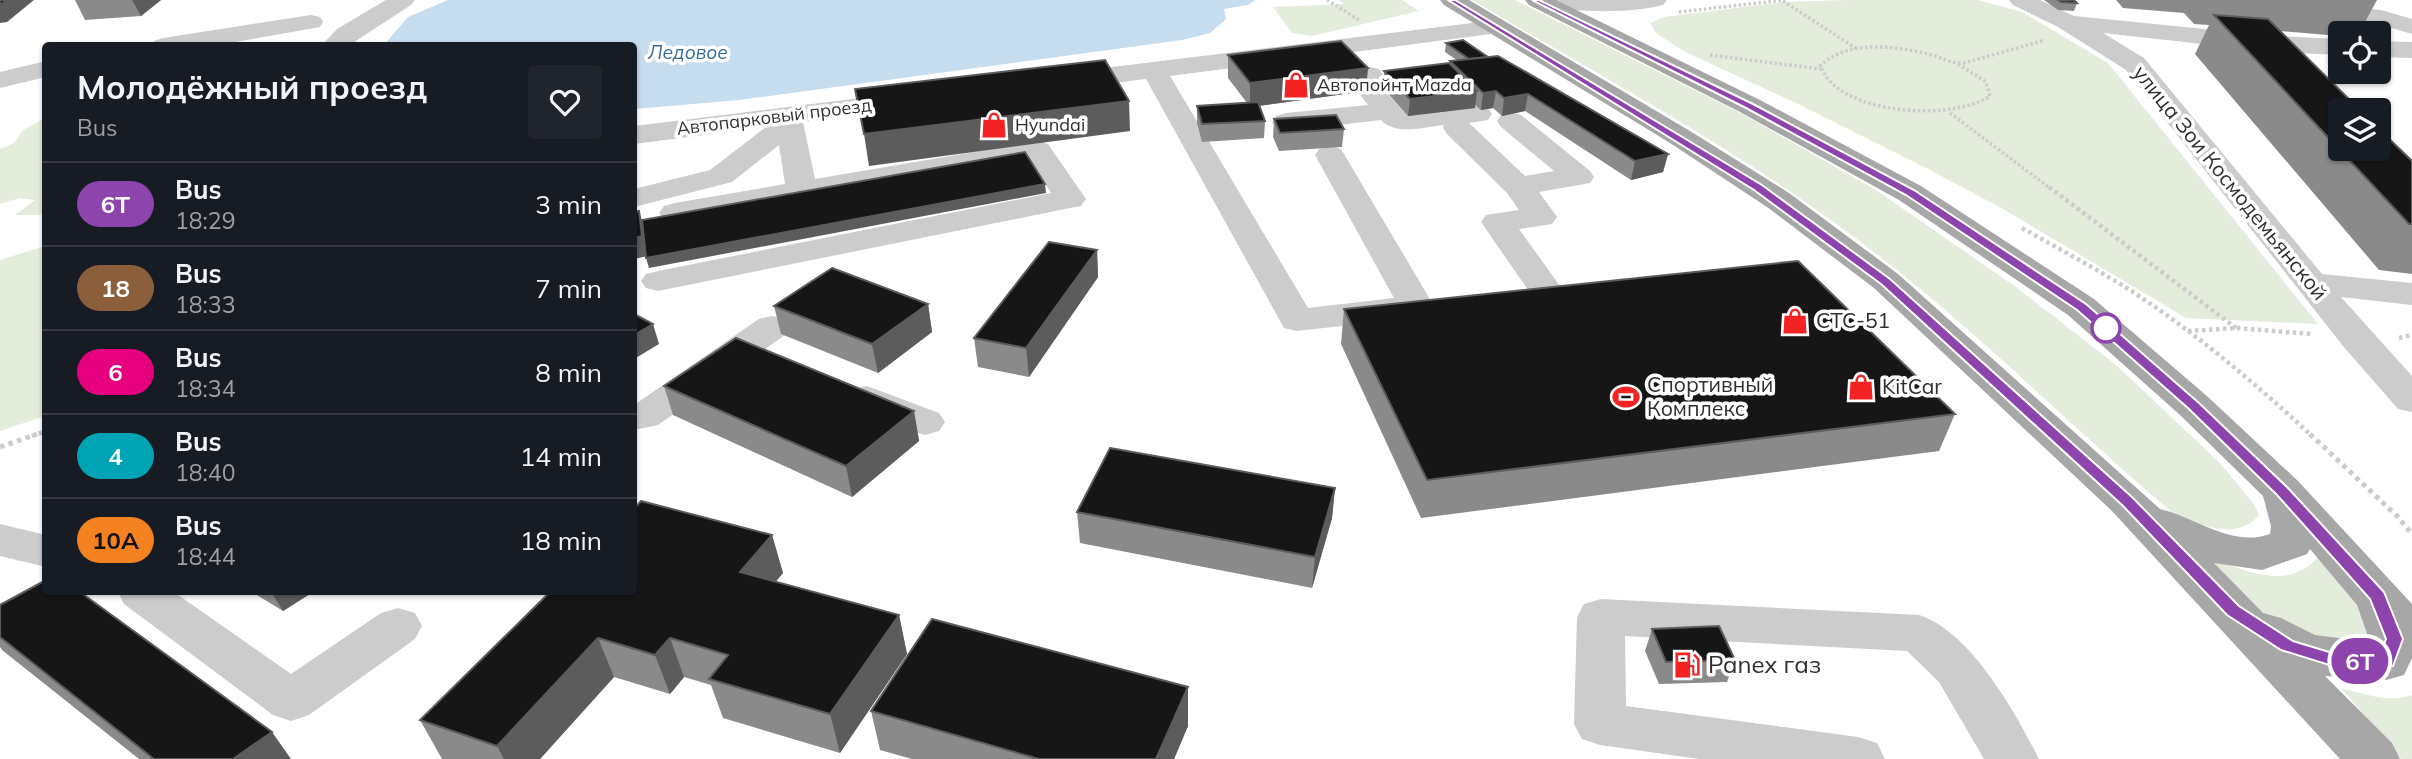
<!DOCTYPE html>
<html lang="en">
<head>
<meta charset="utf-8">
<style>
	:root { --surface:#171b24; --page:#20242c; --text:#f1f3f6; --muted:#9ea1a6; --line:#363941 }
	body { margin:0; font-family:Mulish,sans-serif; background:var(--page); color:var(--text); height:100vh; display:flex; flex-direction:column; font-size:26px; white-space:nowrap }
	* { box-sizing:border-box; margin:0 }
	p { font-size:23px; color:var(--muted) }
	.icon { flex:none; width:38px; height:38px; fill:none; stroke:currentColor; stroke-width:2; stroke-linecap:round; stroke-linejoin:round }
	.map { position:relative; flex:1; overflow:hidden }
	.side { position:absolute; left:42px; top:42px; width:595px; height:553px; display:flex; flex-direction:column; background:var(--surface); border-radius:7px; box-shadow:0 2px 5px #0004 }
	.side>* { flex:none }
	.badge { padding:0 14px; border-radius:23px; font-size:24px; line-height:46px }
	.fabs { position:absolute; left:2328px; top:21px; display:grid; gap:14px }
	.fabs a { display:grid; place-items:center; width:63px; height:63px; border-radius:7px; background:var(--surface); box-shadow:0 2px 5px #0004; font-size:35px }
	.map>.badge { position:absolute; translate:-50% -50%; box-shadow:0 0 0 4px #fff }
	.round { display:grid; place-items:center; flex:none; width:74px; height:74px; border-radius:7px; background:var(--page) }
	.head { display:flex; align-items:center; justify-content:space-between; height:119px; padding:0 35px }
	h1 { font-size:33px; font-weight:700; line-height:52px }
	ul { padding:0; list-style:none }
	li { display:flex; align-items:center; gap:21px; height:84px; padding:0 35px; border-top:2px solid var(--line) }
	li div { flex:1 }
	li b { display:block; font-size:26px }
	li em { font-style:normal }
	li .badge { min-width:77px; font-weight:700; text-align:center }
	.map>svg:first-child { display:block }
	.green { fill:#e4eddc }
	.water { fill:#c6dcef }
	.lines { fill:none; stroke-linecap:round; stroke-linejoin:round }
	.path-far2 { stroke:#ccc; stroke-width:3.5; stroke-dasharray:2.5 2.5; stroke-linecap:butt }
	.path-far1 { stroke:#ccc; stroke-width:4.5; stroke-dasharray:3.5 3.5; stroke-linecap:butt }
	.path { stroke:#ccc; stroke-width:5; stroke-dasharray:4.5 4.5; stroke-linecap:butt }
	.minor { fill:#ccc; fill-rule:evenodd }
	.major { fill:#a7a7a7; fill-rule:evenodd }
	.wall { fill:#8a8a8a }
	.shaded-wall { fill:#5c5c5c }
	.building { fill:#161616; stroke:#5c5c5c; stroke-width:2 }
	.line { fill:#8e44ad; stroke:#fff; stroke-width:2 }
	.stop-dot { fill:#fff; stroke:#8e44ad; stroke-width:3.5 }
	.labels { text-anchor:middle; stroke-width:7; stroke-linejoin:round; paint-order:stroke }
	.far-poi-label { font-size:18px; fill:#2f2f2f; stroke:#fff; text-anchor:start }
	.far-street-label { font-size:18px; fill:#2f2f2f; stroke:#fff }
	.far-water-label { font-size:19px; font-style:italic; fill:#356b99; stroke:#fff }
	.street-label { font-size:21px; fill:#2f2f2f; stroke:#fff }
	.poi-label { font-size:21px; fill:#2f2f2f; stroke:#fff; text-anchor:start }
	.near-poi-label { font-size:24px; fill:#2f2f2f; stroke:#fff; text-anchor:start }
</style>
</head>
<body>
<div class="map">
<svg width="2412" height="759" viewBox="0 0 2412 759">
	<rect width="100%" height="100%" fill="#fff"/>
	<!-- green -->
	<g class="green">
		<path d="M1339 0H1402L1419 11 1312 36 1292 33 1273 7 1344 4Z"/>
		<path d="M1472 0H1515L1744 115 1876 190 2016 287 2116 365 2220 463 2254 504 2259 515C2236 542 2202 525 2174 514 2066 423 1968 321 1854 237 1734 147 1600 76 1472 0Z"/>
		<path d="M1846 0H1978L2022 12 2108 63 2318 324 2186 318 2003 209 1928 169 1796 103 1685 52 1656 33 1650 23 1664 17 1785 2Z"/>
		<path d="M45 118V215H15L35 200 20 198 0 204V149L14 143 23 130Z"/>
		<path d="M45 246V416L0 431V260Z"/>
		<path d="M2320 555 2367 608 2371 633 2343 645 2263 619 2209 557C2248 572 2289 592 2320 555Z"/>
		<path d="M2341 688C2364 694 2388 703 2412 695V759H2401Z"/>
	</g>
	<!-- water -->
	<path class="water" d="M448 0H1255L1248 5 1224 9 1226 19 1210 33 1182 40 739 100 634 109V46L384 45 408 17Z"/>
	<g class="lines">
		<!-- path-far2 -->
		<g class="path-far2">
			<path d="M1327 0 1359 20"/>
			<path d="M1783 1 1857 49"/>
			<path d="M1679 12 1785 0"/>
			<path d="M1710 55 1821 69"/>
			<path d="M1958 64 1986 82 1990 96C1953 120 1859 115 1829 80 1825 76 1823 70 1820 66 1847 39 1897 46 1932 55 1943 58 1952 64 1964 63L2045 40"/>
			<path d="M1950 113 2051 189"/>
		</g>
		<!-- path-far1 -->
		<g class="path-far1">
			<path d="M2049 187 2236 328"/>
			<path d="M2022 228C2059 249 2097 269 2133 292 2197 334 2256 384 2312 436"/>
			<path d="M2188 331 2236 328 2311 334"/>
			<path d="M2399 338 2412 335"/>
			<path d="M32 436 46 431"/>
		</g>
		<!-- path -->
		<g class="path">
			<path d="M2310 434 2397 516 2412 534"/>
			<path d="M0 447 37 434"/>
		</g>
		<!-- minor -->
		<g class="minor">
			<path d="M386 0H415L411 5 348 46H321L337 29Z"/>
			<path d="M1530 0H1667L1663 5C1624 15 1580 10 1540 9L1532 7Z"/>
			<path d="M2009 0H2040L2074 16 2275 36 2340 39V55L2275 52 2103 33 2144 58 2322 274 2412 283V305L2341 297 2412 376V412L2398 409 2343 346 2126 70 2058 27 2013 5Z"/>
			<path d="M2318 4 2381 10 2412 19V34L2378 24 2309 16 2306 11 2309 6Z"/>
			<path d="M311 15 320 17 323 22 320 27 213 46H151L154 41 163 38Z"/>
			<path d="M1497 20 1506 22 1509 27 1506 32 1170 76 1308 308 1394 298 1315 155 1319 149 1330 146 1341 149 1434 306 1429 314C1416 317 1408 317 1395 320L1297 331 1284 328 1146 79 1063 89 1054 87 1050 81 1054 75 1063 73Z"/>
			<path d="M2378 41 2412 42V58L2378 57Z"/>
			<path d="M46 61V77L0 88V72Z"/>
			<path d="M1370 67 1379 69 1383 75 1385 91 1404 112 1478 106 1488 108 1492 114 1488 120 1469 123 1525 176 1554 171 1501 127 1497 121 1501 115 1511 112 1521 115 1590 171 1594 177 1590 183 1539 192 1557 217 1552 224 1519 229 1565 293 1559 300 1547 304 1535 300 1481 222 1486 215 1519 210 1507 193 1447 134 1443 128 1444 125C1425 127 1395 136 1381 120L1286 131 1276 128 1272 122 1276 116 1286 113 1368 105 1358 92 1357 75 1361 69Z"/>
			<path d="M909 92 919 94 923 100 919 106 803 122 815 179 1038 141 1048 144 1086 199 1081 206 1070 208 658 291 646 288 641 281 646 274 658 271 1051 193 1030 160 675 223 664 220 659 213 664 206 675 203 785 184 779 145 732 182 634 207V189L710 170 766 127 634 144V126Z"/>
			<path d="M772 316 785 319 790 327 785 335 658 425 634 430V405L759 319Z"/>
			<path d="M867 386 939 413 945 422 939 431 925 435 911 431 853 407 847 398 853 389Z"/>
			<path d="M0 524 46 535V567L0 556Z"/>
			<path d="M118 592H174L291 674 381 613 398 608 415 613 422 626 415 639 309 715 291 721 273 715 124 604Z"/>
			<path d="M1601 599 1919 615C1970 631 2016 713 2039 759H1984L1939 682 1907 651 1625 636 1626 706 1858 737 1877 743 1885 759H1699L1600 745 1582 739 1574 724 1577 617 1584 604Z"/>
		</g>
		<!-- major -->
		<path class="major" d="M1440 0H1469L1690 131 1789 193 1898 274 2160 509C2195 517 2232 548 2270 534L2271 526 2263 496 2180 415 2068 315 1899 200 1740 112 1529 5 1525 0H1556L1760 100 1921 186 2094 299 2208 397 2298 481 2412 604V658L2404 675 2386 680 2325 676 2392 743 2400 759H2340L2112 511 1874 288 1767 207 1670 143 1444 5ZM2310 549 2357 605 2370 642 2315 635 2281 618 2263 613 2214 563 2262 570 2307 554Z"/>
	</g>
	<!-- wall -->
	<g class="wall">
		<path d="M75 0H161L141 16 85 20Z"/>
		<path d="M2044 0H2074L2077 3 2074 11 2058 10Z"/>
		<path d="M2116 0H2377L2359 33H2340V36L2280 31 2412 161V274L2379 270 2195 54 2209 25 2194 24 2184 13 2123 8Z"/>
		<path d="M1446 43 1488 57 1668 154 1663 172 1631 180 1525 111 1502 116 1493 108 1481 110 1475 105V108L1408 116 1383 88 1384 71 1450 64V61L1457 60 1445 52Z"/>
		<path d="M1228 55 1366 91 1259 106 1265 121 1264 138 1202 142 1197 123V106L1247 103 1228 78Z"/>
		<path d="M1274 119 1344 129 1342 147 1279 151 1273 137Z"/>
		<path d="M1097 250 1098 277 1029 377 978 367 974 338Z"/>
		<path d="M928 304 932 332 878 373 781 334 774 306Z"/>
		<path d="M1344 309 1955 414 1939 451 1421 518 1341 344Z"/>
		<path d="M664 386 914 411 919 441 852 497 673 415Z"/>
		<path d="M1335 488 1332 518 1312 588 1080 543 1077 512Z"/>
		<path d="M772 535 783 573 775 582 899 615 907 654 840 753 723 718 711 685 684 677 670 694 614 677 540 759H442L420 720Z"/>
		<path d="M252 592H313L283 611Z"/>
		<path d="M0 605 291 759H139L2 650 0 647Z"/>
		<path d="M1652 629 1735 660 1727 682 1659 684 1645 651Z"/>
		<path d="M1188 687V726L1174 759H912L880 750 871 711Z"/>
	</g>
	<!-- shaded-wall -->
	<g class="shaded-wall">
		<path d="M7 0H34L7 22 0 23V5Z"/>
		<path d="M132 0H161L141 16Z"/>
		<path d="M1368 68 1366 91 1250 107V83Z"/>
		<path d="M1477 91 1475 108 1408 116 1410 99Z"/>
		<path d="M1496 91 1493 108 1481 110 1483 93Z"/>
		<path d="M1528 94 1525 111 1502 116 1504 98Z"/>
		<path d="M1129 101 1130 131 869 166 864 134Z"/>
		<path d="M1668 154 1663 172 1631 180 1635 161Z"/>
		<path d="M1045 184 1046 193 649 268 646 258Z"/>
		<path d="M639 211 645 230 648 256 634 259V238Z"/>
		<path d="M1097 250 1098 277 1029 377 1026 348Z"/>
		<path d="M928 304 932 332 878 373 872 344Z"/>
		<path d="M653 324 659 344 634 359V335Z"/>
		<path d="M914 411 919 441 852 497 846 466Z"/>
		<path d="M1335 488 1332 518 1312 588 1315 557Z"/>
		<path d="M772 535 783 573 751 611 740 572Z"/>
		<path d="M271 592H313L283 611Z"/>
		<path d="M899 615 907 654 840 753 830 714Z"/>
		<path d="M598 638 614 677 540 759H504L497 746Z"/>
		<path d="M670 638 684 677 670 694 655 655Z"/>
		<path d="M1188 687V726L1174 759H1156Z"/>
		<path d="M272 732 291 759H233Z"/>
	</g>
	<!-- building -->
	<g class="building">
		<path d="M0 0H7L0 5Z"/>
		<path d="M2058 0H2074L2077 3 2061 2Z"/>
		<path d="M2214 15 2268 19 2360 110H2340V149H2378V128L2412 161V224H2409Z"/>
		<path d="M1463 40 1488 57 1469 59 1446 43Z"/>
		<path d="M1341 41 1368 68 1250 83 1228 55Z"/>
		<path d="M1498 56 1668 154 1635 161 1528 94 1504 98 1496 91 1483 93 1450 61Z"/>
		<path d="M1105 60 1129 101 864 134 855 89Z"/>
		<path d="M1449 63 1477 91 1410 99 1384 71Z"/>
		<path d="M1258 102 1265 121 1202 124 1197 106Z"/>
		<path d="M1336 115 1344 129 1280 133 1274 119Z"/>
		<path d="M1025 152 1045 184 646 258 642 220Z"/>
		<path d="M639 211 642 236 634 238V212Z"/>
		<path d="M1049 242 1097 250 1026 348 974 338Z"/>
		<path d="M1798 261 1955 414 1427 480 1344 309Z"/>
		<path d="M832 268 928 304 872 344 774 306Z"/>
		<path d="M634 314 653 324 634 335Z"/>
		<path d="M736 338 914 411 846 466 664 386Z"/>
		<path d="M1110 448 1335 488 1315 557 1077 512Z"/>
		<path d="M641 501 772 535 740 572 899 615 830 714 709 679 728 655 670 638 655 655 598 638 497 746 420 720 550 592H634V509Z"/>
		<path d="M46 580V592H80L272 732 233 759H154L0 637V605Z"/>
		<path d="M932 619 1188 687 1156 759H1039L871 711Z"/>
		<path d="M1719 626 1735 660 1666 662 1652 629Z"/>
	</g>
	<!-- line -->
	<path class="line" d="M1448 0H1455L1762 185 1890 279 2132 497 2239 606 2293 641 2339 655 2380 654 2386 639 2370 599 2277 495 2189 409 2077 310 1906 195 1746 108 1532 0H1539L1753 104 1914 190 2086 304 2199 403 2288 488 2384 592 2403 639 2393 666 2339 668 2281 650 2227 615 2122 505 1881 284 1754 190Z"/>
	<!-- icons -->
	<defs>
		<g id="shop-bare" transform="scale(2.1)"><path d="M-5-2.5h2.3a2.7 3.5 0 0 1 5.4 0H5L5.5 6h-11ZM-1.5-2.5h3a1.5 2.3 0 0 0-3 0Z" fill="#f42323" stroke="#fff" stroke-width="2.5" paint-order="stroke"/></g>
		<g id="stadium-bare" transform="scale(2.1)"><path d="M0-5a6.5 5 0 1 0 0 10a6.5 5 0 1 0 0-10ZM-3.5-1.8h7v3.6h-7Z" fill="#f42323" stroke="#fff" stroke-width="2.5" paint-order="stroke"/></g>
		<g id="fuel-bare" transform="scale(2.1)"><path d="M-5.5-6h7V0h2V4h1.3V-2.5L3-4.5l.8-.8L6-3V5H2.5V1h-1V6h-7ZM-4.2-4.7v3.2H.2V-4.7Z" fill="#f42323" stroke="#fff" stroke-width="2.5" paint-order="stroke"/></g>
	</defs>
	<g fill-rule="evenodd">
		<use href="#shop-bare" x="1296" y="85"/>
		<use href="#shop-bare" x="994" y="125"/>
		<use href="#shop-bare" x="1795" y="321"/>
		<use href="#shop-bare" x="1861" y="387"/>
		<use href="#stadium-bare" x="1626" y="397"/>
		<use href="#fuel-bare" x="1687" y="665"/>
	</g>
	<!-- markers -->
	<circle class="stop-dot" cx="2106" cy="328" r="14"/>
	<g class="labels">
		<!-- far-poi labels -->
		<g class="far-poi-label">
			<text x="1317" y="91">Автопойнт Mazda</text>
			<text x="1015" y="131">Hyundai</text>
		</g>
		<!-- far-street labels -->
		<g class="far-street-label">
			<text transform="translate(774 117) rotate(-7)" y="6">Автопарковый проезд</text>
		</g>
		<!-- far-water labels -->
		<g class="far-water-label">
			<text x="688" y="59">Ледовое</text>
		</g>
		<!-- street labels -->
		<g class="street-label">
			<text transform="translate(2230 183) rotate(51)" y="7">улица Зои Космодемьянской</text>
		</g>
		<!-- poi labels -->
		<g class="poi-label">
			<text x="1816" y="328">СТС-51</text>
			<text x="1647" y="392">Спортивный<tspan x="1647" dy="24">Комплекс</tspan></text>
			<text x="1882" y="394">KitCar</text>
		</g>
		<!-- near-poi labels -->
		<g class="near-poi-label">
			<text x="1708" y="673">Panex газ</text>
		</g>
	</g>
</svg>
<div class="fabs">
<a><svg class="icon" aria-label="locate" viewBox="0 0 24 24"><circle cx="12" cy="12" r="6"/><path d="M12 2v4M12 18v4M2 12h4M18 12h4"/></svg></a>
<a><svg class="icon" aria-label="layers" viewBox="0 0 24 24"><path d="M12 4l9 5-9 5-9-5zM3 14l9 5 9-5"/></svg></a>
</div>
<b class="badge" style="left:2360px;top:661px;background:#8e44ad;color:#fff">6Т</b>
<section class="side">
<div class="head"><div><h1>Молодёжный проезд</h1><p>Bus</p></div><a class="round"><svg class="icon" aria-label="heart" viewBox="0 0 24 24"><path d="M12 20l-8-8c-3-5 5-10 8-4 3-6 11-1 8 4z"/></svg></a></div>
<ul>
<li><span class="badge" style="background:#8e44ad;color:#fff">6Т</span><div><b>Bus</b><p>18:29</p></div><em>3 min</em></li>
<li><span class="badge" style="background:#8b5e3c;color:#fff">18</span><div><b>Bus</b><p>18:33</p></div><em>7 min</em></li>
<li><span class="badge" style="background:#e6007e;color:#fff">6</span><div><b>Bus</b><p>18:34</p></div><em>8 min</em></li>
<li><span class="badge" style="background:#00a3b4;color:#fff">4</span><div><b>Bus</b><p>18:40</p></div><em>14 min</em></li>
<li><span class="badge" style="background:#f58220;color:#111">10А</span><div><b>Bus</b><p>18:44</p></div><em>18 min</em></li>
</ul>
</section>
</div>
</body>
</html>
